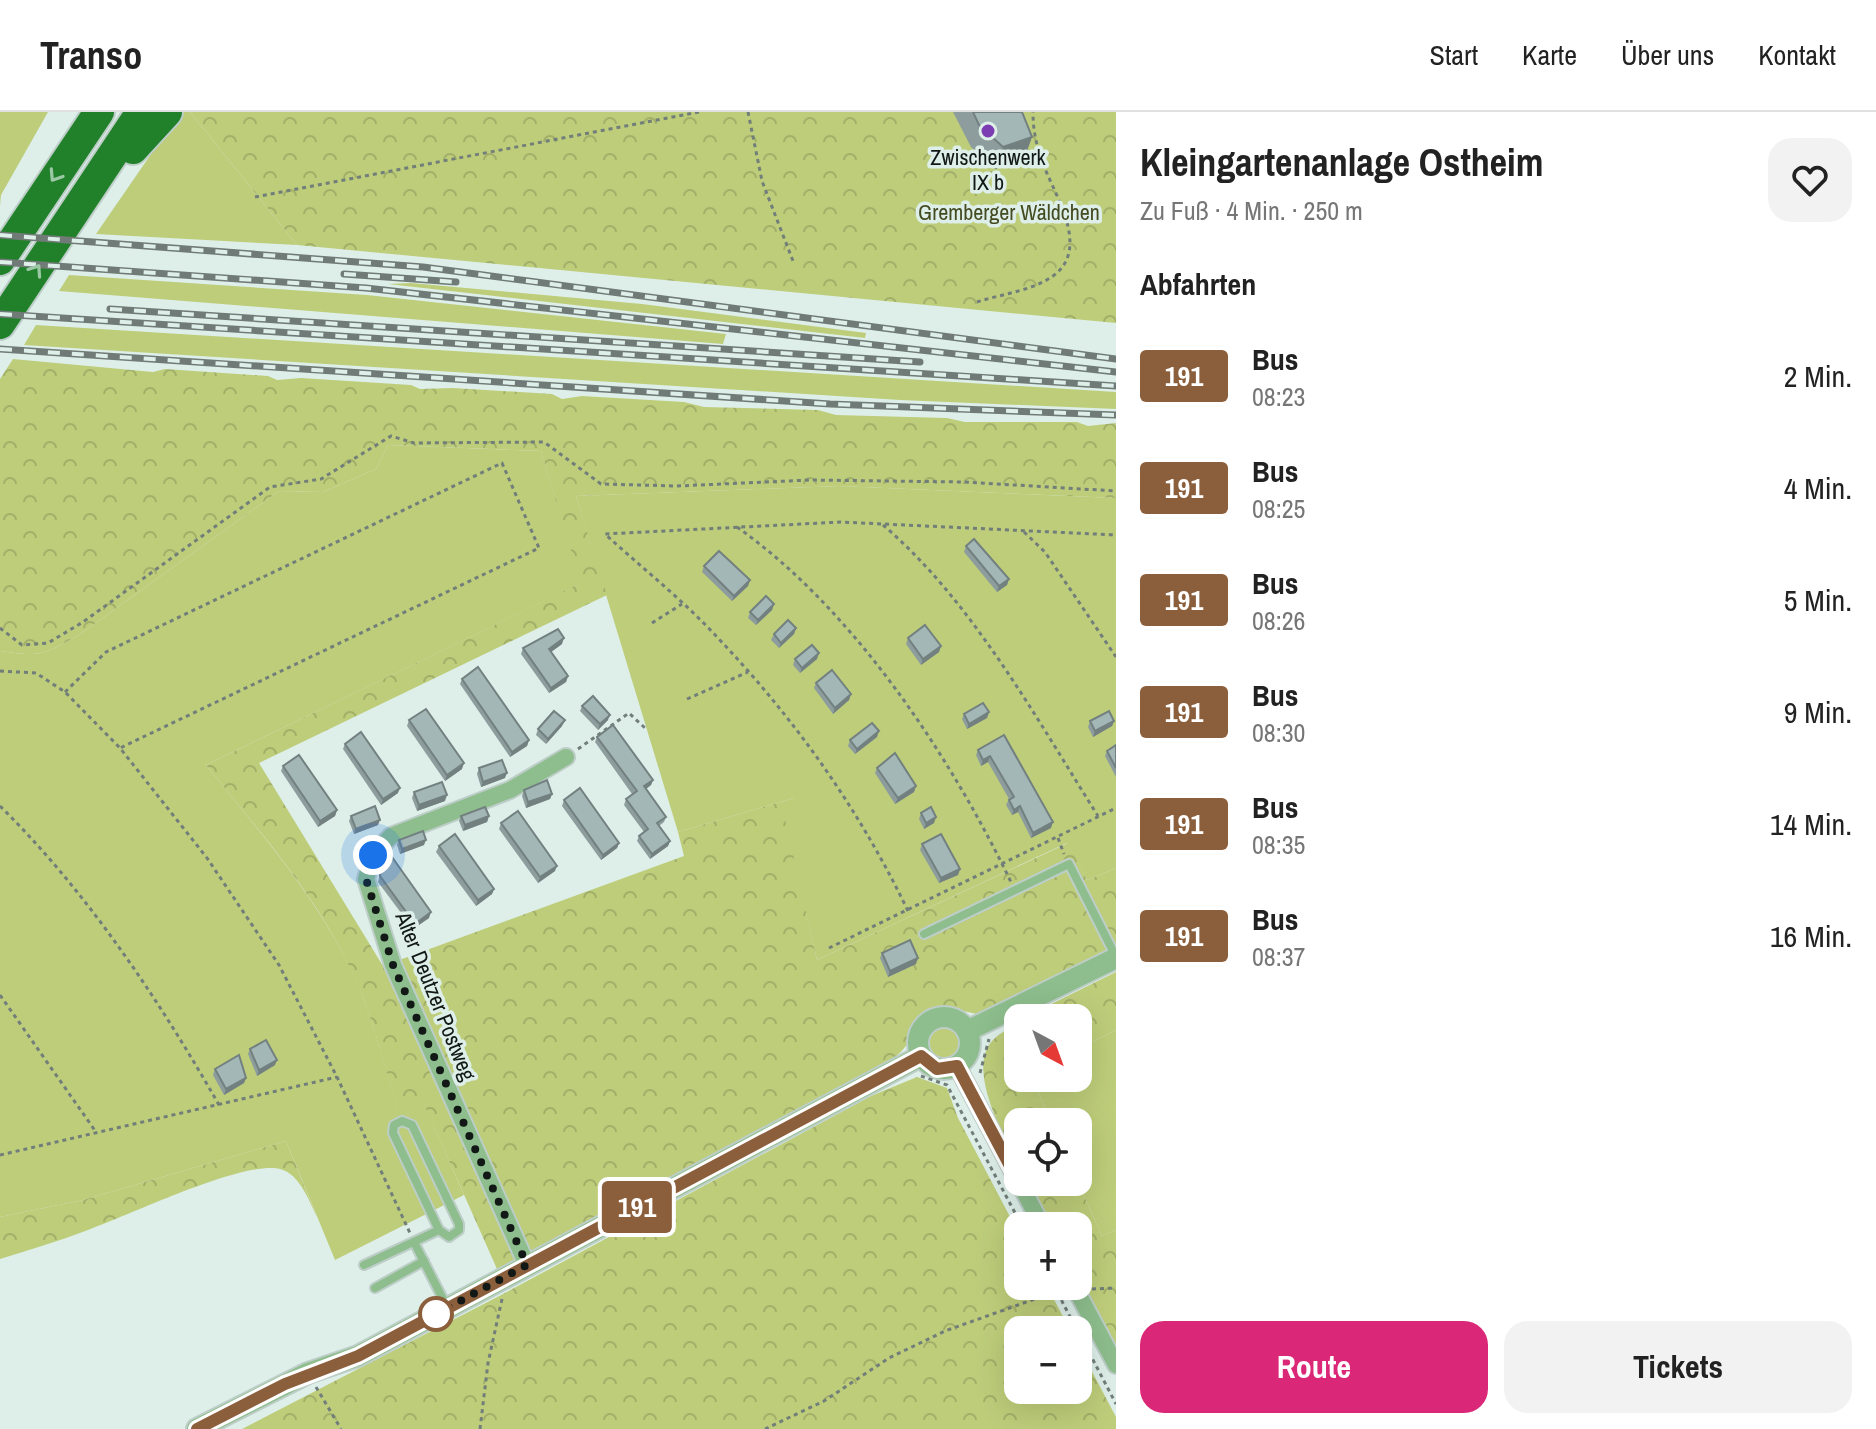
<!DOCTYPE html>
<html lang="de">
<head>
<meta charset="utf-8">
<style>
	:root { --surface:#fff; --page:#f2f2f2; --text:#222; --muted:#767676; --line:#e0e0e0; --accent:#db2777 }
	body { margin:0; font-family:"Archivo Narrow",sans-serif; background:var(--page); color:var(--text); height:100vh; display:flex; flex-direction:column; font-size:30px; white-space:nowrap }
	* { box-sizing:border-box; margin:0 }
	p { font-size:26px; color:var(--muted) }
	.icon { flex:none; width:44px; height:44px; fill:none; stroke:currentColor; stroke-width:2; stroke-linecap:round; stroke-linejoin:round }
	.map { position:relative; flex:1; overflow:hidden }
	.drawer { display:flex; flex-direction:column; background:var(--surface); width:760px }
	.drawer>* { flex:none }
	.badge { padding:0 16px; border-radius:6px; font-size:28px; line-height:52px }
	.needle { width:52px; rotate:139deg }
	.controls { position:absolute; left:1004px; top:892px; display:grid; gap:16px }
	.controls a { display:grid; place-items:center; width:88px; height:88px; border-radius:16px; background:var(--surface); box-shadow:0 8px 32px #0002; font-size:40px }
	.you { position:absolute; width:40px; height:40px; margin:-20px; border:6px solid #fff; border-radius:50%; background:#1a73e8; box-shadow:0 0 0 12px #1a73e833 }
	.map>.badge { position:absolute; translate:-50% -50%; box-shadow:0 0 0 4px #fff }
	h2 { padding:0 24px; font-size:30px; line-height:72px }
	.round { display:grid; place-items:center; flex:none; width:84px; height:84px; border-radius:24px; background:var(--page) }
	.head { display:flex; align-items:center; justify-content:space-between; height:136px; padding:0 24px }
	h1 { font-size:38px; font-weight:700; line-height:60px }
	.primary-button { display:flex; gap:16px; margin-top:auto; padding:16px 24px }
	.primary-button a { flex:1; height:92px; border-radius:24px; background:var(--accent); color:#fff; font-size:32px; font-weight:700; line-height:92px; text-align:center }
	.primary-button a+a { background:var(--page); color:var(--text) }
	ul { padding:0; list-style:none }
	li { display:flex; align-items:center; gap:24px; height:112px; padding:0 24px }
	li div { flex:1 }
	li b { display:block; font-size:30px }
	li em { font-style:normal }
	li .badge { min-width:88px; font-weight:700; text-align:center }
	header { display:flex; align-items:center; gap:48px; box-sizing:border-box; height:112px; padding:0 40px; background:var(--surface); border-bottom:2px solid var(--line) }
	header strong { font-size:38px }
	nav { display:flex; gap:44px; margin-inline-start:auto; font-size:28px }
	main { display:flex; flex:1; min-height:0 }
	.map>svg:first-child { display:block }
	.green { fill:#becd7a }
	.forest { fill:url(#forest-crowns) }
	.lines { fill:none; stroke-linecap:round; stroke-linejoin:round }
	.service-casing { stroke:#bdcdc7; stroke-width:12 }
	.minor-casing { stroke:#bdcdc7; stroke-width:20 }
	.tertiary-casing { stroke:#bdcdc7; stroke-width:24 }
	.motorway-casing { stroke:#bdcdc7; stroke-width:34 }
	.path { stroke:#727e79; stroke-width:3; stroke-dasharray:4 4; stroke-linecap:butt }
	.service { stroke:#8ebe8d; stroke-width:8 }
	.minor { stroke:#8ebe8d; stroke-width:16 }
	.tertiary { stroke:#8ebe8d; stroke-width:20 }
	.motorway { stroke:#21812a; stroke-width:30 }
	.rail-casing { stroke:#707b77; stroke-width:7 }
	.rail { stroke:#deefe9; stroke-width:4; stroke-dasharray:12; stroke-linecap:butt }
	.wall { fill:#8d9d9d }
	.shaded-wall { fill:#738080 }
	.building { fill:#a4b7b7; stroke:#738080; stroke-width:2 }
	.oneway { stroke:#9cc8a6 }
	.line-casing { stroke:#fff; stroke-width:18 }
	.line { stroke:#8b5e3c; stroke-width:12 }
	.walk { stroke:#111815; stroke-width:8; stroke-dasharray:0 14.4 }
	.poi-dot { fill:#7d3db2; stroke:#deefe9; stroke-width:3 }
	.stop-dot { fill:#fff; stroke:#8b5e3c; stroke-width:4 }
	.labels { text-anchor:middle; stroke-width:7; stroke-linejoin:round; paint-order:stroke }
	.poi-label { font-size:22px; fill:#111815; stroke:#deefe9 }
	.park-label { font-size:22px; fill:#444b21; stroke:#deefe9 }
	.street-label { font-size:22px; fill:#111815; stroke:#deefe9 }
</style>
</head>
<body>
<header>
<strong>Transo</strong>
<nav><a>Start</a><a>Karte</a><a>Über uns</a><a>Kontakt</a></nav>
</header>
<main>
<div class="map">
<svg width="1116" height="1317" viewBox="0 0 1116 1317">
	<defs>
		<pattern id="forest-crowns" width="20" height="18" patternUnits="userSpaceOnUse" patternTransform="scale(2)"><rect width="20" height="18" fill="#becd7a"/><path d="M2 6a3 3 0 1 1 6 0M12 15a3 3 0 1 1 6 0" fill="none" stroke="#a2af69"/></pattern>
	</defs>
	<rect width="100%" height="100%" fill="#deefe9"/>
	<!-- green -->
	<g class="green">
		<path d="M0 0H48L1 83 0 94Z"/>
		<path d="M180 0H190L297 133 96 122Z"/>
		<path d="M69 163 367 183 726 222 723 232 59 179Z"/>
		<path d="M411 171 642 192 866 221 865 226 388 172Z"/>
		<path d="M36 213 1116 280V297L900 288 24 233Z"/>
		<path d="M388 333 541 339 582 471 206 653C260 720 317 785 354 863 373 905 384 953 398 997L422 987 464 1083 335 1148 286 1029 83 1088 0 1105V539C41 545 43 543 79 523L279 379 323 380 376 357Z"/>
		<path d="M839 374 1116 386V756L1087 768 1067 731 817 848 784 707 794 686 678 720 576 384Z"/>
		<circle cx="946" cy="931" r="18"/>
		<path d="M1116 918V1118L1102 1124 1078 1070V1010H1051L1032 966H1078V937Z"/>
	</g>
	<!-- forest -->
	<g class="forest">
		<path d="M190 0H1116V211L297 133Z"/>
		<path d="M13 247 153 260 165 257 268 264 277 268 301 266 411 273 420 277 453 276 552 282 562 287 582 284 684 290 704 295 818 298 836 303 947 306 965 310H1077L1088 314 1116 311V386L839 374 576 384 607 483 259 651 383 854 684 744 678 720 794 686 797 702 785 707 817 848 1068 731 1087 768 1116 756V836L980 902C968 902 955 894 943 896 918 900 918 919 905 935 896 947 882 955 870 963L497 1157 422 988 398 998C384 954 373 905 354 864 318 785 260 720 206 653L581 471 541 339 388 333 376 357 323 380 279 379 79 523C43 543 41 545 0 539V267Z"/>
		<path d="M1116 860V918L1078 937V906H1023Z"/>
		<path d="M1018 910V966H1032L1051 1010H1018V1051C1003 1024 970 962 989 933 996 922 1008 918 1018 910Z"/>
		<path d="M917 965 947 976 958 1006 1018 1120V1174H1047L1070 1218H1018V1278H1078V1233L1116 1305V1317H242L503 1182 871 984Z"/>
		<path d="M286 1029 317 1105C309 1089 300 1062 280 1057 243 1048 128 1104 88 1118 59 1129 29 1138 0 1147V1105L83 1088Z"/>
		<path d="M1028 1070H1078L1102 1124 1116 1118V1236L1078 1164V1114H1051Z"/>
	</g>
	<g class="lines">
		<!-- service casing -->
		<g class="service-casing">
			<g id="service">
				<path d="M924 822 1069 752 1116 845"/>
				<path d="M415 1132 447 1195"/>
				<path d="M364 1153 439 1118 393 1021 394 1013 402 1009 412 1013 459 1112V1118L449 1125 439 1118"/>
				<path d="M375 1176 424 1149"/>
			</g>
		</g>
		<!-- minor casing -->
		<g class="minor-casing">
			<g id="minor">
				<path d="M957 954 1018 1069"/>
				<path d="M1019 1070 1042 1114"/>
				<path d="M527 1153 393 853 366 767 373 743 391 724 510 678 566 645"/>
				<path d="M1074 1174 1116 1253"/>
			</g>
		</g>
		<!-- tertiary casing -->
		<g class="tertiary-casing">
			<g id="tertiary">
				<circle cx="944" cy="931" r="26"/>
				<path d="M967 919 1116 846"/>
				<path d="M197 1317 308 1261 358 1244 921 944"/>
			</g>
		</g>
		<!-- motorway casing -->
		<g class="motorway-casing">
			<g id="motorway">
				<path d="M133 37 167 0"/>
				<path d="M0 148 99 0"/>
				<path d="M0 212 141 0"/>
			</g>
		</g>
		<!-- path -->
		<g class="path">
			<path d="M748 0 762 69 793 149"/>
			<path d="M255 85 699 0"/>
			<path d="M977 190C1001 182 1032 179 1053 164 1092 136 1053 81 1042 49 1036 32 1033 18 1033 0"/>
			<path d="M883 413C972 489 1036 606 1098 704"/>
			<path d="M737 415C854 498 949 642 1011 770"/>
			<path d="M1024 420 1045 440 1116 545"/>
			<path d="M652 511 682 492"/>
			<path d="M0 516 22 533 48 531 83 510 270 375 321 367 391 324 414 331 544 330 601 372 677 374 810 368 964 370 1116 379"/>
			<path d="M0 559 36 561 65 580 120 636 207 746 279 853 337 965 410 1121"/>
			<path d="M65 580 106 540 502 351 539 436 120 636"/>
			<path d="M687 587 748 560"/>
			<path d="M578 637 629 601 645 616"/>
			<path d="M0 694C87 780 158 886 219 993"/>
			<path d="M1058 726 1064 742"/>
			<path d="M908 799C859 697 795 607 717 525 683 488 642 456 605 422L841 410 1116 423"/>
			<path d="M829 836 1116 696"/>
			<path d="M0 883 96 1020"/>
			<path d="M980 961 989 927"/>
			<path d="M921 964 947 973 1022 1114"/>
			<path d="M0 1043 337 965"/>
			<path d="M1054 1174 1077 1218"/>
			<path d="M1092 1177 1116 1176"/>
			<path d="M1078 1219 1116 1292"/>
			<path d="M316 1275 341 1317"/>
			<path d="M480 1317 488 1251 502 1187"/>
			<path d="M765 1317 824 1289 889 1246 945 1219 1060 1178"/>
		</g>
		<!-- service -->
		<use href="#service" class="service"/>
		<!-- minor -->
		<use href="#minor" class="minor"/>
		<!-- tertiary -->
		<use href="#tertiary" class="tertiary"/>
		<!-- motorway -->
		<use href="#motorway" class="motorway"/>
		<!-- rail casing -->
		<g class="rail-casing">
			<g id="rail">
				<path d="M0 123 423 155 1116 247"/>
				<path d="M0 150 366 176 1116 260"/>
				<path d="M344 162 456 170"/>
				<path d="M110 197 920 250"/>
				<path d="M0 202 1116 274"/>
				<path d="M0 237 830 292 1116 303"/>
			</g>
		</g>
		<!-- rail -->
		<use href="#rail" class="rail"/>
	</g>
	<!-- wall -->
	<g class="wall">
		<path d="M953 0H1022L1032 25 1024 47 995 57 971 35Z"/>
		<path d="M966 434 1009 467 1007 473 997 480 964 440Z"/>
		<path d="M704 454 750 468 748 474 732 489 702 460Z"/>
		<path d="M774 492 772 498 756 513 748 506 750 500Z"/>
		<path d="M796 516 794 522 779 536 771 528 774 522Z"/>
		<path d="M908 526 941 534 939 540 921 553 906 532Z"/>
		<path d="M562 532 551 540 568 564 566 570 549 581 521 542 523 536Z"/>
		<path d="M795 547H817L800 561 793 553Z"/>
		<path d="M462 567 529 628 527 634 510 645 460 572Z"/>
		<path d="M816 571 851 582 849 588 833 602 814 576Z"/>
		<path d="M582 594 608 608 598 618 580 599Z"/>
		<path d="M989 600 987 606 967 617 962 607 964 602Z"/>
		<path d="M409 608 462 657 445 669 407 614Z"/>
		<path d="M1090 609H1114L1112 614 1093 625 1088 615Z"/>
		<path d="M562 614 546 632 536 623 538 617Z"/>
		<path d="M1004 623 1051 716 1031 726 1018 700 1012 703 1006 693 1009 687 988 650 981 654 976 643 978 638Z"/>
		<path d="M597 625 653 668 651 673 646 677 666 705 664 710 659 714 670 729 668 734 650 747 637 729 639 724 644 720 624 693 626 687 632 682 595 630Z"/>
		<path d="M877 625 855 642 848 634 850 628Z"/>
		<path d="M345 632 398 681 381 693 343 637Z"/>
		<path d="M1116 633V665L1105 644 1107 639Z"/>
		<path d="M283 654 337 698 335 704 318 715 281 659Z"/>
		<path d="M479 656 505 666 481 675 477 662Z"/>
		<path d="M877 656 916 674 914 680 895 692 875 661Z"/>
		<path d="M524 678 552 682 550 687 526 696 522 684Z"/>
		<path d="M414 680 445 689 417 699 412 686Z"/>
		<path d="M564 688 619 731 617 736 601 748 562 694Z"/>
		<path d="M921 701 934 711 924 717 919 707Z"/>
		<path d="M351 704 378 713 354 722 349 709Z"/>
		<path d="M461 704H489L487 710 463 719 459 709Z"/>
		<path d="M501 711 555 759 538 771 499 717Z"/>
		<path d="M399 728 424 733 400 742 397 733Z"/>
		<path d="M922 732 960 757 958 763 939 771 920 738Z"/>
		<path d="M439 734 494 777 492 782 476 794 436 740Z"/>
		<path d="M382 752 429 806 413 817 378 770Z"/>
		<path d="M882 841 916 852 888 865 880 846Z"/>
		<path d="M250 937 275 953 257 964 248 942Z"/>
		<path d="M215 957 246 966 244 971 224 983 213 963Z"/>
	</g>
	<!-- shaded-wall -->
	<g class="shaded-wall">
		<path d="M1032 25 1024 47 995 57 1003 35Z"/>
		<path d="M1009 467 1007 473 997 480 999 474Z"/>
		<path d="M750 468 748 474 732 489 734 484Z"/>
		<path d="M774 492 772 498 756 513 758 508Z"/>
		<path d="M796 516 794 522 779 536 781 531Z"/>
		<path d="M564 526 562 532 547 543 549 537Z"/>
		<path d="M941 534 939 540 921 553 923 547Z"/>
		<path d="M819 541 817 547 800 561 802 556Z"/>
		<path d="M568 564 566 570 549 581 551 576Z"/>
		<path d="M851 582 849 588 833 602 835 596Z"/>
		<path d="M989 600 987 606 967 617 969 612Z"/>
		<path d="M610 603 608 608 598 618 600 612Z"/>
		<path d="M565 608 562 614 546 632 548 627Z"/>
		<path d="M1114 609 1112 614 1093 625 1095 619Z"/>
		<path d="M879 619 877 625 855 642 857 637Z"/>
		<path d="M529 628 527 634 510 645 512 640Z"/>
		<path d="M990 644 988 650 981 654 983 648Z"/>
		<path d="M464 651 462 657 445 669 447 663Z"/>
		<path d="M507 661 505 666 481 675 483 670Z"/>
		<path d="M653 668 651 673 642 680 644 674Z"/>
		<path d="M916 674 914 680 895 692 898 686Z"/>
		<path d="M400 676 398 681 381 693 383 687Z"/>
		<path d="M552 682 550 687 526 696 528 690Z"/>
		<path d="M447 683 445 689 417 699 419 693Z"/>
		<path d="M1020 694 1018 700 1012 703 1014 698Z"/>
		<path d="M337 698 335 704 318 715 320 709Z"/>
		<path d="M489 704 487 710 463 719 465 713Z"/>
		<path d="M936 705 934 711 924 717 926 711Z"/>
		<path d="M380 708 378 713 354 722 356 717Z"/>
		<path d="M1053 710 1051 716 1031 726 1033 721Z"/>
		<path d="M426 728 424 733 400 742 402 737Z"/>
		<path d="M670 729 668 734 650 747 652 742Z"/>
		<path d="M619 731 617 736 601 748 603 743Z"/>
		<path d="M557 754 555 759 538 771 540 765Z"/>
		<path d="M960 757 958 763 939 771 941 766Z"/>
		<path d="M494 777 492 782 476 794 478 788Z"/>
		<path d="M431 800 429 806 413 817 415 812Z"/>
		<path d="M918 846 916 852 888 865 890 859Z"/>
		<path d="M277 948 275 953 257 964 259 958Z"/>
		<path d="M246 966 244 971 224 983 226 977Z"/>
	</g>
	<!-- building -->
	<g class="building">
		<path d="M973 0H1022L1032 25 1003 35 979 13Z"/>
		<path d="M974 427 1009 467 999 474 966 434Z"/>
		<path d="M719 439 750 468 734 484 704 454Z"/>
		<path d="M766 484 774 492 758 508 750 500Z"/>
		<path d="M788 508 796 516 781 531 774 522Z"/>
		<path d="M925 513 941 534 923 547 908 526Z"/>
		<path d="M558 517 564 526 549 537 568 564 551 576 523 536Z"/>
		<path d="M812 533 819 541 802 556 795 547Z"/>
		<path d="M478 555 529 628 512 640 462 567Z"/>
		<path d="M832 558 851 582 835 596 816 571Z"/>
		<path d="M593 584 610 603 600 612 582 594Z"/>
		<path d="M983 591 989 600 969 612 964 602Z"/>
		<path d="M426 597 464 651 447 663 409 608Z"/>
		<path d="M554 599 565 608 548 627 538 617Z"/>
		<path d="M1109 599 1114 609 1095 619 1090 609Z"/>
		<path d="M872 611 879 619 857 637 850 628Z"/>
		<path d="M613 613 653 668 644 674 666 705 657 711 670 729 652 742 639 724 648 717 626 687 637 679 597 625Z"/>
		<path d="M361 620 400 676 383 687 345 632Z"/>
		<path d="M1004 623 1053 710 1033 721 1020 694 1014 698 1009 688 1014 685 990 644 983 648 978 638Z"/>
		<path d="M1116 633V656L1107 639Z"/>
		<path d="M895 641 916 674 898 686 877 656Z"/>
		<path d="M299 643 337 698 320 709 283 654Z"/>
		<path d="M502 648 507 661 483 670 479 656Z"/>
		<path d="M547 668 552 682 528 690 524 678Z"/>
		<path d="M442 670 447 683 419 693 414 680Z"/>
		<path d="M580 676 619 731 603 743 564 688Z"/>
		<path d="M375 694 380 708 356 717 351 704Z"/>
		<path d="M485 695 489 704 465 713 461 704Z"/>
		<path d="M931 695 936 705 926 711 921 701Z"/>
		<path d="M518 699 557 754 540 765 501 711Z"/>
		<path d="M423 719 426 728 402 737 399 728Z"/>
		<path d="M455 722 494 777 478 788 439 734Z"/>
		<path d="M941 722 960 757 941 766 922 732Z"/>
		<path d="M392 745 431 800 415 812 380 764 382 752Z"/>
		<path d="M910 828 918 846 890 859 882 841Z"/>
		<path d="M266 928 277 948 259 958 250 937Z"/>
		<path d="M239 943 246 966 226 977 215 957Z"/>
	</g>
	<!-- one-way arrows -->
	<defs><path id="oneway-chevron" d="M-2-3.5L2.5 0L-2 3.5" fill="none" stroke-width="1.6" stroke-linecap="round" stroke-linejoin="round" transform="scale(2)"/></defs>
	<g class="oneway">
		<use href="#oneway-chevron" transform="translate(55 64) rotate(123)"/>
		<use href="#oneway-chevron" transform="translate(36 158) rotate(-56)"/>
	</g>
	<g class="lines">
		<!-- line casing -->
		<g class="line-casing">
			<path id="line" d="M197 1317 285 1272 358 1244 921 944 937 957 957 954 1018 1069"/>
		</g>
		<!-- line -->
		<use href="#line" class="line"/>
		<!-- walk -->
		<path class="walk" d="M373 743 366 767 393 853 527 1153 436 1202"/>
	</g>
	<!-- markers -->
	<circle class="poi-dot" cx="988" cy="19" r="8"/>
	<circle class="stop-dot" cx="436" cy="1202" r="16"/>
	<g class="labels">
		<!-- poi labels -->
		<g class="poi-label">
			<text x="988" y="53">Zwischenwerk<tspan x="988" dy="25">IX b</tspan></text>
		</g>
		<!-- park labels -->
		<g class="park-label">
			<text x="1009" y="108">Gremberger Wäldchen</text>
		</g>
		<!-- street labels -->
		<g class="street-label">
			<text transform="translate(436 884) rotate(68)" y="8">Alter Deutzer Postweg</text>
		</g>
	</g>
</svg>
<div class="controls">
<a><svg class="needle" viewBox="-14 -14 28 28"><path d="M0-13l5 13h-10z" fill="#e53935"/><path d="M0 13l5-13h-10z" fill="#767676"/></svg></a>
<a><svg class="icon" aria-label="locate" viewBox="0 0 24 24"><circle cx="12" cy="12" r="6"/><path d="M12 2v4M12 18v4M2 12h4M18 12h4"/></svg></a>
<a>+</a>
<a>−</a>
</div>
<div class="you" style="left:373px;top:743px"></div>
<b class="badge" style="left:637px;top:1095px;background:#8b5e3c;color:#fff">191</b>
</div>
<section class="drawer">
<div class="head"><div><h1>Kleingartenanlage Ostheim</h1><p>Zu Fuß · 4 Min. · 250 m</p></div><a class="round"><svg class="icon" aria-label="heart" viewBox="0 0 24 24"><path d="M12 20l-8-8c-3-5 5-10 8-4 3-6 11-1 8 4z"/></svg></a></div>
<h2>Abfahrten</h2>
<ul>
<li><span class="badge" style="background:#8b5e3c;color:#fff">191</span><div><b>Bus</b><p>08:23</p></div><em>2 Min.</em></li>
<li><span class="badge" style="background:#8b5e3c;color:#fff">191</span><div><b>Bus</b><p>08:25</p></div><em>4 Min.</em></li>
<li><span class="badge" style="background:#8b5e3c;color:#fff">191</span><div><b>Bus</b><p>08:26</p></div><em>5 Min.</em></li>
<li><span class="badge" style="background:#8b5e3c;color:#fff">191</span><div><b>Bus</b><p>08:30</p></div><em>9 Min.</em></li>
<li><span class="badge" style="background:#8b5e3c;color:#fff">191</span><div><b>Bus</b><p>08:35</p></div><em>14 Min.</em></li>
<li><span class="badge" style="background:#8b5e3c;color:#fff">191</span><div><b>Bus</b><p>08:37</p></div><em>16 Min.</em></li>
</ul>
<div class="primary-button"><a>Route</a><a>Tickets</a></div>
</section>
</main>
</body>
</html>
